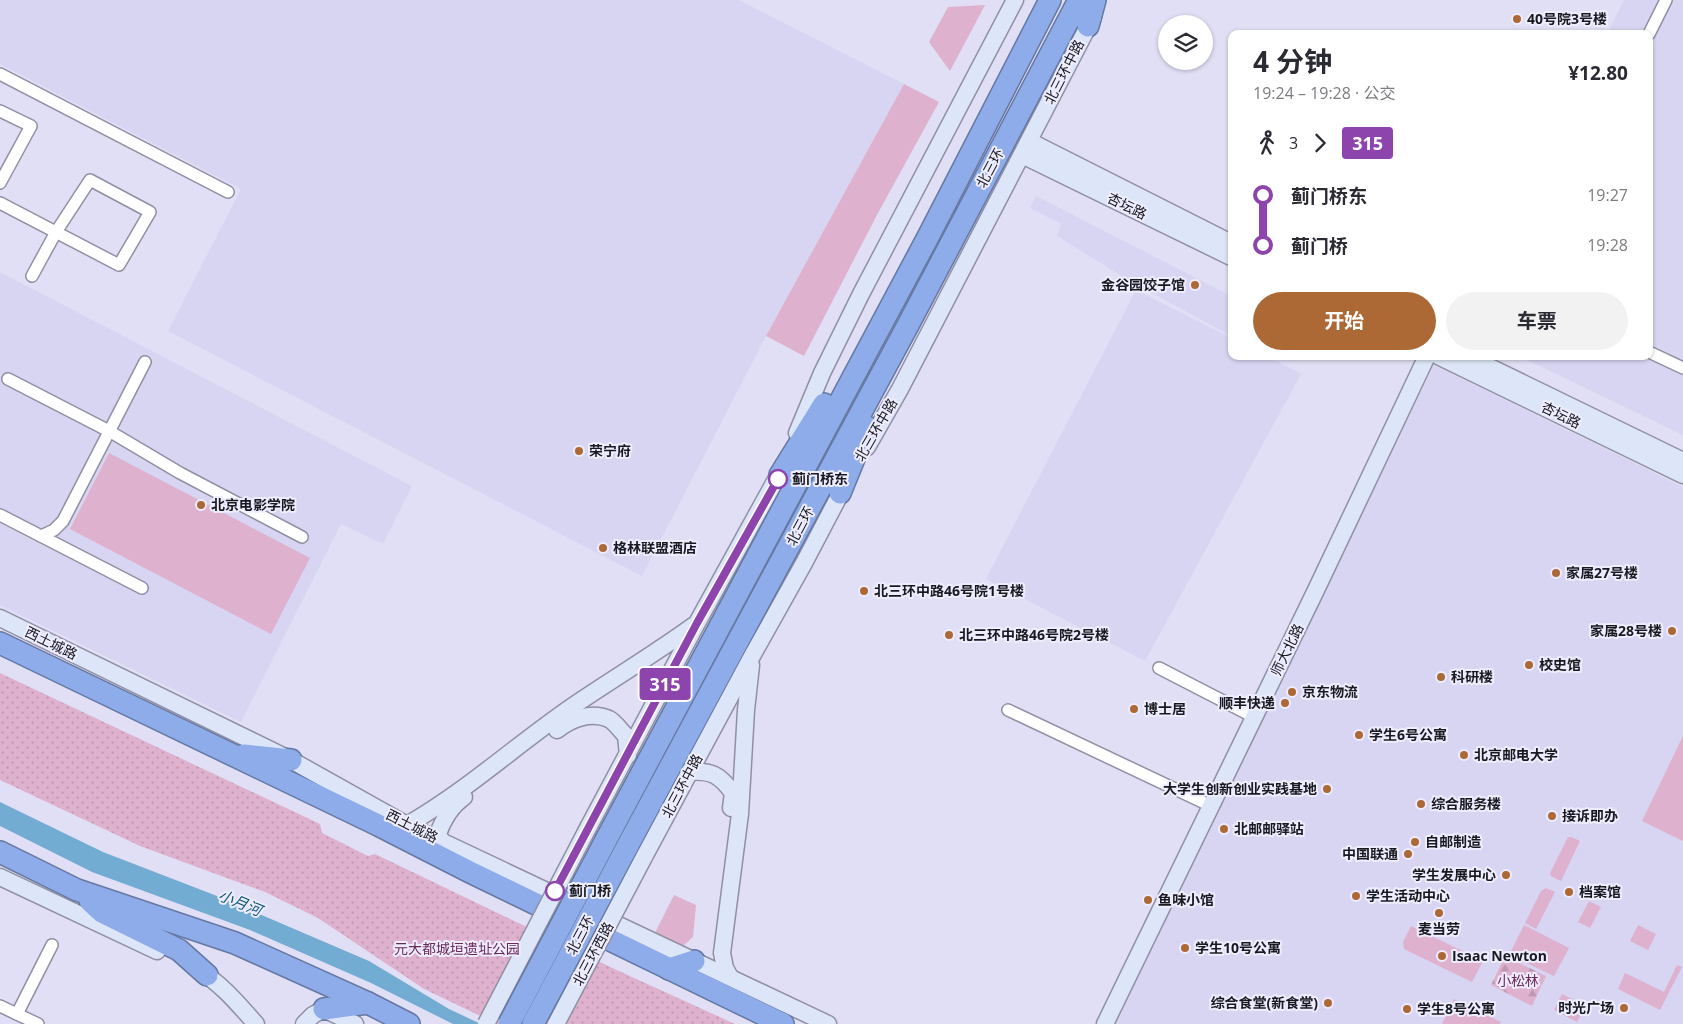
<!DOCTYPE html>
<html lang="zh">
<head>
<meta charset="utf-8">
<style>
	:root { --surface:#fff; --page:#f2f2f3; --text:#2b2b33; --muted:#7c7c81; --accent:#ac6936 }
	body { margin:0; font-family:"Open Sans","Noto Sans SC",sans-serif; background:var(--page); color:var(--text); height:100vh; display:flex; flex-direction:column; font-size:19px; white-space:nowrap }
	* { box-sizing:border-box; margin:0 }
	p { font-size:16px; color:var(--muted) }
	.icon { flex:none; width:28px; height:28px; fill:none; stroke:currentColor; stroke-width:2; stroke-linecap:round; stroke-linejoin:round }
	.map { position:relative; flex:1; overflow:hidden }
	.details { position:absolute; left:1228px; top:30px; width:425px; height:330px; display:flex; flex-direction:column; background:var(--surface); border-radius:10px; box-shadow:0 1px 4px #0004 }
	.details>* { flex:none }
	.badge { padding:0 10px; border-radius:4px; font-size:18px; line-height:32px }
	.fabs { position:absolute; left:1158px; top:15px; display:grid; gap:10px }
	.fabs a { display:grid; place-items:center; width:55px; height:55px; border-radius:50%; background:var(--surface); box-shadow:0 1px 4px #0004; font-size:25px }
	.map>.badge { position:absolute; translate:-50% -50%; box-shadow:0 0 0 2px #fff }
	.legs { display:flex; align-items:center; gap:8px; height:55px; padding:0 25px; font-size:16px }
	.legs p { margin-inline-start:auto }
	.summary { display:flex; align-items:center; justify-content:space-between; height:85px; padding:0 25px }
	h1 { font-size:28px; font-weight:700; line-height:38px }
	.action { display:flex; gap:10px; margin-top:auto; padding:10px 25px }
	.action a { flex:1; height:58px; border-radius:30px; background:var(--accent); color:#fff; font-size:20px; font-weight:700; line-height:58px; text-align:center }
	.action a+a { background:var(--page); color:var(--text) }
	ul { padding:0 25px; list-style:none }
	li { display:flex; align-items:center; gap:18px; height:50px; font-size:19px }
	li i { display:grid; place-items:center; width:8px; height:100%; margin:0 6px; background:currentColor }
	li i::after { content:''; width:12px; height:12px; margin:-6px; border:4px solid; border-radius:50%; background:var(--surface) }
	li p { margin-inline-start:auto }
	li:first-child i { background:linear-gradient(#0000 50%,currentColor 0) }
	li:last-child i { background:linear-gradient(currentColor 50%,#0000 0) }
	.map>svg:first-child { display:block }
	.built { fill:#d7d5f2 }
	.grass { fill:#deb1ce }
	.forest { fill:url(#forest-firs) }
	.park { fill:url(#park-dots) }
	.water { fill:#73acd2 }
	.lines { fill:none; stroke-linecap:round; stroke-linejoin:round }
	.street-casing { stroke:#918fa3; stroke-width:14 }
	.secondary-casing { stroke:#918fa3; stroke-width:19 }
	.highway-casing { stroke:#6578a2; stroke-width:24 }
	.street { stroke:#fff; stroke-width:11 }
	.secondary { stroke:#dde6f8; stroke-width:16 }
	.highway { stroke:#8eace9; stroke-width:21 }
	.secondary-bridge-casing { stroke:#918fa3; stroke-width:19; stroke-linecap:butt }
	.highway-bridge-casing { stroke:#6578a2; stroke-width:24; stroke-linecap:butt }
	.secondary-bridge { stroke:#dde6f8; stroke-width:16 }
	.highway-bridge { stroke:#8eace9; stroke-width:21 }
	.line-1-casing { stroke:#fff; stroke-width:11 }
	.line-1 { stroke:#8e44ad; stroke-width:8 }
	.poi-dot { fill:#ac6936; stroke:#eeedff; stroke-width:2 }
	.stop-1-dot { fill:#fff; stroke:#8e44ad; stroke-width:2.5 }
	.labels { text-anchor:middle; stroke-width:4; stroke-linejoin:round; paint-order:stroke }
	.poi-label { font-size:14px; font-weight:bold; fill:#18181f; stroke:#eeedff; text-anchor:start }
	.street-label { font-size:14px; fill:#18181f; stroke:#eeedff }
	.stop-label { font-size:14px; font-weight:bold; fill:#18181f; stroke:#eeedff; text-anchor:start }
	.park-label { font-size:14px; fill:#6a2857; stroke:#eeedff }
	.water-label { font-size:15px; font-style:italic; fill:#11567c; stroke:#eeedff }
</style>
</head>
<body>
<div class="map">
<svg width="1683" height="1024" viewBox="0 0 1683 1024">
	<defs>
		<pattern id="forest-firs" width="22" height="20" patternUnits="userSpaceOnUse" patternTransform="scale(1.25)"><rect width="22" height="20" fill="#deb1ce"/><path d="M5 1l3.5 6h-7zM16 11l3.5 6h-7z" fill="#be98b0"/></pattern>
		<pattern id="park-dots" width="8" height="8" patternUnits="userSpaceOnUse" patternTransform="scale(1.25)"><rect width="8" height="8" fill="#deb1ce"/><path d="M2 2h.1M6 6h.1" fill="none" stroke="#be98b0" stroke-width="1.8" stroke-linecap="round"/></pattern>
	</defs>
	<rect width="100%" height="100%" fill="#e1dff5"/>
	<!-- built -->
	<g class="built">
		<path d="M0 0H739L904 84 766 336 642 576 168 331 241 189 0 64Z"/>
		<path d="M1624 0H1683V435L1519 356H1649V34H1607Z"/>
		<path d="M1036 196 1231 296V336L1125 278 1057 236 1061 224 1030 208Z"/>
		<path d="M0 272 412 486 383 544 341 524 241 722 0 605Z"/>
		<path d="M1136 290 1231 338V356H1267L1301 374 1145 661 986 579Z"/>
		<path d="M1434 365 1683 487V1024H1113Z"/>
	</g>
	<!-- grass -->
	<g class="grass">
		<path d="M985 5 950 71 929 42 948 7Z"/>
		<path d="M904 84 939 102 878 213 804 356 766 336Z"/>
		<path d="M109 453 310 558 271 634 70 529Z"/>
		<path d="M1683 736V841L1642 821Z"/>
		<path d="M1568 837H1571L1580 841 1561 881 1551 876 1550 873Z"/>
		<path d="M1546 888 1555 892 1536 929 1525 923 1541 891Z"/>
		<path d="M674 895 696 905 693 937 683 946 655 933Z"/>
		<path d="M1589 901 1601 907 1590 928 1578 922Z"/>
		<path d="M1524 925 1569 948 1554 976 1509 955Z"/>
		<path d="M1638 925 1656 934 1648 950 1630 941Z"/>
		<path d="M1411 926 1483 961 1472 982 1404 949 1403 942Z"/>
		<path d="M1677 965 1682 967 1660 1010 1618 989 1625 973 1664 992Z"/>
		<path d="M1562 994 1586 1006 1577 1022 1554 1010Z"/>
		<path d="M1454 999 1501 1022 1500 1024H1442Z"/>
	</g>
	<!-- forest -->
	<path class="forest" d="M1505 956 1546 976 1532 1006 1491 985Z"/>
	<!-- park -->
	<path class="park" d="M0 673 320 824 322 833 368 856 375 854 608 966 735 1024H497L424 989 318 918 265 892 140 846 0 780Z"/>
	<!-- water -->
	<path class="water" d="M0 802 103 852 217 896 369 961 449 1009 481 1024H453L371 983 250 930 92 872 0 826Z"/>
	<g class="lines">
		<!-- street casing -->
		<g class="street-casing">
			<g id="street">
				<path d="M1649 34 1666 0"/>
				<path d="M0 74 228 192"/>
				<path d="M0 111 31 126 0 183"/>
				<path d="M0 203 119 265 150 212 90 180 56 232 32 276"/>
				<path d="M1649 352 1683 368"/>
				<path d="M8 379 109 431 180 473 302 537"/>
				<path d="M0 515 142 588"/>
				<path d="M41 536 54 530 63 521 145 362"/>
				<path d="M1159 668 1254 717"/>
				<path d="M1008 710 1211 806"/>
				<path d="M0 1006 38 1024"/>
				<path d="M17 1014 52 945"/>
			</g>
		</g>
		<!-- secondary casing -->
		<g class="secondary-casing">
			<g id="secondary">
				<path d="M1029 141 1231 243"/>
				<path d="M1022 155 1231 257"/>
				<path d="M1438 356 1683 475"/>
				<path d="M1467 356 1683 461"/>
				<path d="M797 433 822 373 861 294 1015 0"/>
				<path d="M867 447 900 389 1093 17"/>
				<path d="M0 618 291 760 407 825 828 1024"/>
				<path d="M557 730C571 719 591 711 609 719 615 722 621 731 626 736L628 755"/>
				<path d="M689 772C711 770 720 775 733 793L731 808"/>
				<path d="M407 825C465 792 515 746 570 708 611 680 653 655 693 626"/>
				<path d="M589 826 697 623 784 465"/>
				<path d="M441 840 438 834C443 820 451 806 464 797"/>
				<path d="M644 857 752 656 804 563 846 483"/>
				<path d="M0 877 157 951"/>
				<path d="M198 970C221 983 239 1005 256 1024"/>
				<path d="M730 977 725 968 722 953 740 814 746 710 751 665"/>
				<path d="M304 1024 313 1015 324 1009 355 1024"/>
				<path d="M1105 1024 1316 590 1427 356"/>
			</g>
		</g>
		<!-- highway casing -->
		<g class="highway-casing">
			<g id="highway">
				<path d="M1088 26 1095 0"/>
				<path d="M780 475 824 404"/>
				<path d="M840 493 867 427"/>
				<path d="M0 643 378 825 470 872 783 1024"/>
				<path d="M244 755 291 760"/>
				<path d="M607 838 928 237 1050 0"/>
				<path d="M627 847 907 327 1079 0"/>
				<path d="M0 852 77 890 235 943 368 1003 409 1024"/>
				<path d="M90 901 102 912 179 950 207 975"/>
				<path d="M669 969 694 961"/>
				<path d="M324 1009 368 1003"/>
			</g>
		</g>
		<!-- street -->
		<use href="#street" class="street"/>
		<!-- secondary -->
		<use href="#secondary" class="secondary"/>
		<!-- highway -->
		<use href="#highway" class="highway"/>
		<!-- secondary-bridge casing -->
		<g class="secondary-bridge-casing">
			<g id="secondary-bridge">
				<path d="M486 1024 589 826"/>
				<path d="M556 1024 644 857"/>
			</g>
		</g>
		<!-- highway-bridge casing -->
		<g class="highway-bridge-casing">
			<g id="highway-bridge">
				<path d="M509 1024 607 838"/>
				<path d="M533 1024 627 847"/>
			</g>
		</g>
		<!-- secondary-bridge -->
		<use href="#secondary-bridge" class="secondary-bridge"/>
		<!-- highway-bridge -->
		<use href="#highway-bridge" class="highway-bridge"/>
	</g>
	<g class="lines">
		<!-- line-1 casing -->
		<g class="line-1-casing">
			<path id="line-1" d="M555 891 697 623 778 479"/>
		</g>
		<!-- line-1 -->
		<use href="#line-1" class="line-1"/>
	</g>
	<!-- markers -->
	<g class="poi-dot">
		<circle cx="1517" cy="19" r="5"/>
		<circle cx="1195" cy="285" r="5"/>
		<circle cx="579" cy="451" r="5"/>
		<circle cx="201" cy="505" r="5"/>
		<circle cx="603" cy="548" r="5"/>
		<circle cx="1556" cy="573" r="5"/>
		<circle cx="864" cy="591" r="5"/>
		<circle cx="1672" cy="631" r="5"/>
		<circle cx="949" cy="635" r="5"/>
		<circle cx="1529" cy="665" r="5"/>
		<circle cx="1441" cy="677" r="5"/>
		<circle cx="1292" cy="692" r="5"/>
		<circle cx="1285" cy="703" r="5"/>
		<circle cx="1134" cy="709" r="5"/>
		<circle cx="1359" cy="735" r="5"/>
		<circle cx="1464" cy="755" r="5"/>
		<circle cx="1327" cy="789" r="5"/>
		<circle cx="1421" cy="804" r="5"/>
		<circle cx="1552" cy="816" r="5"/>
		<circle cx="1224" cy="829" r="5"/>
		<circle cx="1415" cy="842" r="5"/>
		<circle cx="1408" cy="854" r="5"/>
		<circle cx="1506" cy="875" r="5"/>
		<circle cx="1569" cy="892" r="5"/>
		<circle cx="1356" cy="896" r="5"/>
		<circle cx="1148" cy="900" r="5"/>
		<circle cx="1439" cy="913" r="5"/>
		<circle cx="1185" cy="948" r="5"/>
		<circle cx="1442" cy="956" r="5"/>
		<circle cx="1328" cy="1003" r="5"/>
		<circle cx="1624" cy="1008" r="5"/>
		<circle cx="1407" cy="1009" r="5"/>
	</g>
	<g class="stop-1-dot">
		<circle cx="778" cy="479" r="9"/>
		<circle cx="555" cy="891" r="9"/>
	</g>
	<g class="labels">
		<!-- poi labels -->
		<g class="poi-label">
			<text x="1527" y="24">40号院3号楼</text>
			<text x="1185" y="290" text-anchor="end">金谷园饺子馆</text>
			<text x="589" y="456">荣宁府</text>
			<text x="211" y="510">北京电影学院</text>
			<text x="613" y="553">格林联盟酒店</text>
			<text x="1566" y="578">家属27号楼</text>
			<text x="874" y="596">北三环中路46号院1号楼</text>
			<text x="1662" y="636" text-anchor="end">家属28号楼</text>
			<text x="959" y="640">北三环中路46号院2号楼</text>
			<text x="1539" y="670">校史馆</text>
			<text x="1451" y="682">科研楼</text>
			<text x="1302" y="697">京东物流</text>
			<text x="1275" y="708" text-anchor="end">顺丰快递</text>
			<text x="1144" y="714">博士居</text>
			<text x="1369" y="740">学生6号公寓</text>
			<text x="1474" y="760">北京邮电大学</text>
			<text x="1317" y="794" text-anchor="end">大学生创新创业实践基地</text>
			<text x="1431" y="809">综合服务楼</text>
			<text x="1562" y="821">接诉即办</text>
			<text x="1234" y="834">北邮邮驿站</text>
			<text x="1425" y="847">自邮制造</text>
			<text x="1398" y="859" text-anchor="end">中国联通</text>
			<text x="1496" y="880" text-anchor="end">学生发展中心</text>
			<text x="1579" y="897">档案馆</text>
			<text x="1366" y="901">学生活动中心</text>
			<text x="1158" y="905">鱼味小馆</text>
			<text x="1439" y="934" text-anchor="middle">麦当劳</text>
			<text x="1195" y="953">学生10号公寓</text>
			<text x="1452" y="961">Isaac Newton</text>
			<text x="1318" y="1008" text-anchor="end">综合食堂(新食堂)</text>
			<text x="1614" y="1013" text-anchor="end">时光广场</text>
			<text x="1417" y="1014">学生8号公寓</text>
		</g>
		<!-- street labels -->
		<g class="street-label">
			<text transform="translate(1064 72) rotate(-63)" y="5">北三环中路</text>
			<text transform="translate(990 168) rotate(-62)" y="5">北三环</text>
			<text transform="translate(1127 206) rotate(26)" y="5">杏坛路</text>
			<text transform="translate(1561 415) rotate(26)" y="5">杏坛路</text>
			<text transform="translate(876 430) rotate(-60)" y="5">北三环中路</text>
			<text transform="translate(800 526) rotate(-62)" y="5">北三环</text>
			<text transform="translate(51 643) rotate(26)" y="5">西土城路</text>
			<text transform="translate(1287 650) rotate(-64)" y="5">师大北路</text>
			<text transform="translate(682 786) rotate(-62)" y="5">北三环中路</text>
			<text transform="translate(412 826) rotate(27)" y="5">西土城路</text>
			<text transform="translate(580 935) rotate(-62)" y="5">北三环</text>
			<text transform="translate(593 954) rotate(-62)" y="5">北三环西路</text>
		</g>
		<!-- stop labels -->
		<g class="stop-label">
			<text x="792" y="484">蓟门桥东</text>
			<text x="569" y="896">蓟门桥</text>
		</g>
		<!-- park labels -->
		<g class="park-label">
			<text x="457" y="954">元大都城垣遗址公园</text>
			<text x="1518" y="986">小松林</text>
		</g>
		<!-- water labels -->
		<g class="water-label">
			<text transform="translate(240 903) rotate(22)" y="5">小月河</text>
		</g>
	</g>
</svg>
<div class="fabs">
<a><svg class="icon" aria-label="layers" viewBox="0 0 24 24"><path d="M12 4l9 5-9 5-9-5zM3 14l9 5 9-5"/></svg></a>
</div>
<b class="badge" style="left:665px;top:684px;background:#8e44ad;color:#fff">315</b>
<section class="details">
<div class="summary"><div><h1>4 分钟</h1><p>19:24 – 19:28 · 公交</p></div><b>¥12.80</b></div>
<div class="legs"><svg class="icon" aria-label="walk" viewBox="0 0 24 24"><circle cx="13" cy="4" r="2"/><path d="M13 8l-2 6 4 7M11 14l-3 7M7 12l3-4h3l4 4"/></svg>3<svg class="icon" aria-label="forward" viewBox="0 0 24 24"><path d="M9 5l7 7-7 7"/></svg><b class="badge" style="background:#8e44ad;color:#fff">315</b></div>
<ul>
<li><i style="color:#8e44ad"></i><b>蓟门桥东</b><p>19:27</p></li>
<li><i style="color:#8e44ad"></i><b>蓟门桥</b><p>19:28</p></li>
</ul>
<div class="action"><a>开始</a><a>车票</a></div>
</section>
</div>
</body>
</html>
